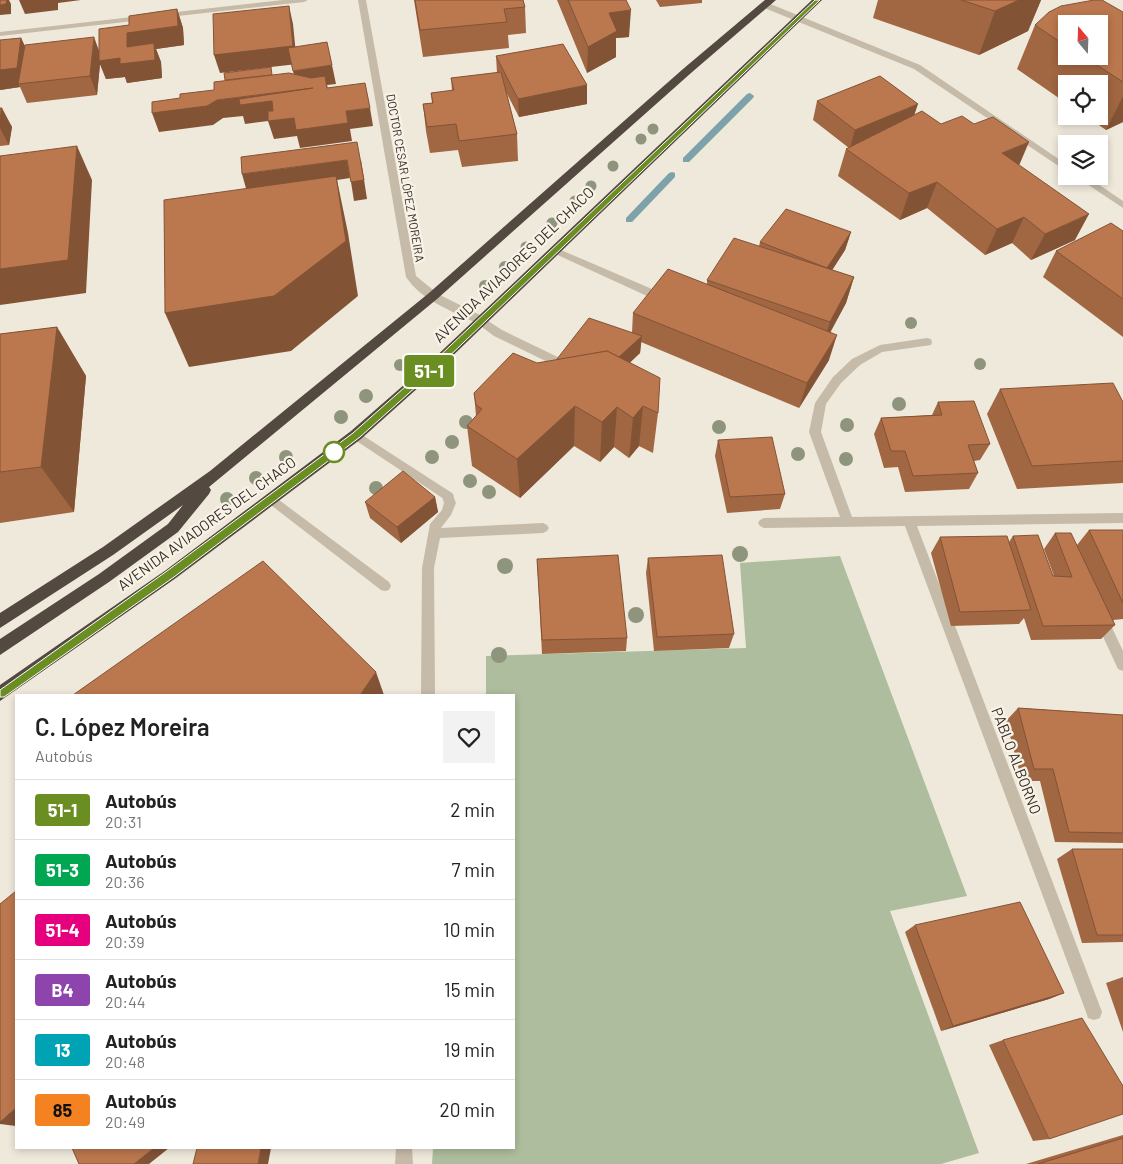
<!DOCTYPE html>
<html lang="es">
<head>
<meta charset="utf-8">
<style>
	:root { --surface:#fff; --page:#f2f2f2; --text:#222; --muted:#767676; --line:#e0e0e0 }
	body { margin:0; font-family:Barlow,sans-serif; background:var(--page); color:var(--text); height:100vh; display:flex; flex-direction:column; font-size:19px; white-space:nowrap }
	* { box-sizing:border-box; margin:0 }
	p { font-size:16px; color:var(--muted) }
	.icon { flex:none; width:28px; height:28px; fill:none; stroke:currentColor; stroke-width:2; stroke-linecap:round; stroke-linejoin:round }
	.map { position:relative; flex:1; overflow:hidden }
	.details { position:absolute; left:15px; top:694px; width:500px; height:455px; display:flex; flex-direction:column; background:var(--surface); border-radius:0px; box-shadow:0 2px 8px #0003 }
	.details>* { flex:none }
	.badge { padding:0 10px; border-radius:4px; font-size:18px; line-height:32px }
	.needle { width:32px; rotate:341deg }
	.fabs { position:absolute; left:1058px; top:15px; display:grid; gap:10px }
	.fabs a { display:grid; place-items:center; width:50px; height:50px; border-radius:0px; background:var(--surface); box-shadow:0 2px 8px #0003; font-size:25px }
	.map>.badge { position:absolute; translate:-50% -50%; box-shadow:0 0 0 2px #fff }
	.round { display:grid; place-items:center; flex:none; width:52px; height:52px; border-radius:0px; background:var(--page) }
	.head { display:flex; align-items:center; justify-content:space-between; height:85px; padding:0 20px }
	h1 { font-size:24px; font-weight:600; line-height:38px }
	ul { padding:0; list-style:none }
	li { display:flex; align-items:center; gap:15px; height:60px; padding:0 20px; border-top:1px solid var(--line) }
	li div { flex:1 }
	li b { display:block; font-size:19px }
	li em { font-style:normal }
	li .badge { min-width:55px; font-weight:700; text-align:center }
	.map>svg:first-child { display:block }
	.green { fill:#aebd9d }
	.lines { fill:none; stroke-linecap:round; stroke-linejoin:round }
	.stream { fill:#7da2aa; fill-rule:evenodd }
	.lane { fill:#c6baa8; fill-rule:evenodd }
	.street { fill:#c6baa8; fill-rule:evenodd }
	.highway { fill:#544940; fill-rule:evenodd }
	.tree { fill:#8e957c }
	.wall { fill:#a16642; fill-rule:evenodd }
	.shaded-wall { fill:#835336 }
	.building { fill:#bb774d; stroke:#835336 }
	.line { fill:#6b8e23; stroke:#fff }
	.stop-dot { fill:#fff; stroke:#6b8e23; stroke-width:2.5 }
	.labels { text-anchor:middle; stroke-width:4.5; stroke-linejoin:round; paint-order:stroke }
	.far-street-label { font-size:12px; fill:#342d28; stroke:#f8f2e7 }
	.street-label { font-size:15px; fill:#342d28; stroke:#f8f2e7 }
</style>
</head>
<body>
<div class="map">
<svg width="1123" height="1164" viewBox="0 0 1123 1164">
	<rect width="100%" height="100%" fill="#efe9db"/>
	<!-- green -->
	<path class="green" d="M840 556 967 896 890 911 979 1153 941 1164H432L433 1148H514V695H486V656L746 648 740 563Z"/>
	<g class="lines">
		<!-- stream -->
		<g class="stream">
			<path d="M750 93 754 96 753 98 689 162H683V158L747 94Z"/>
			<path d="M672 172 675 173V177L632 222H626V218L669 173Z"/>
		</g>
		<!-- lane -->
		<g class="lane">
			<path d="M554 247 666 295 667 298 666 301H658L551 252 549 250Z"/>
			<path d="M482 317 502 330 564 360 565 363 564 366H556L494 336 478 324 477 321 478 318Z"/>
			<path d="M927 338 931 339 932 342 931 345 882 352 860 365 841 383 826 404 821 432 852 517 1123 513V523L917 526 1102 1012 1100 1018 1094 1020 1088 1018 1086 1012 905 526 764 528 760 526 758 523 760 520 764 518 840 517 809 432 815 403 833 377 852 359 880 345Z"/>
			<path d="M448 491 452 493 456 503 451 515 441 528 543 523 547 525 549 528 547 531 543 533 440 538 434 568 435 695H421L422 568 430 524 442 510 444 503 442 496 444 493Z"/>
			<path d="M271 494 389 582 391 586 389 590 385 591 381 590 267 502 265 499 267 496Z"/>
			<path d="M1100 611 1105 613 1123 651V671L1118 669 1094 617 1095 613Z"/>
			<path d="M396 1148H412L413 1164H395Z"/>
		</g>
		<!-- street -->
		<g class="street">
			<path d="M283 0H308L304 2 0 36V32Z"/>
			<path d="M358 0H366L416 276 438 294 486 318 487 321 486 324H478C453 311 422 301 406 277Z"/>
			<path d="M762 3H768L920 65 1066 164V171L914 69 762 7Z"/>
			<path d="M1075 176H1086L1123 201V208Z"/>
			<path d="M356 431 452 493 454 496 452 499H444L352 438 350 435 352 432Z"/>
		</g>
		<!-- highway -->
		<g class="highway">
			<path d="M765 0H776L691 73 437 299 209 487 211 490 209 494 178 532 109 582 0 655V639L99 574 168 524 183 505 113 555 0 628V613L103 547 210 471 429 293 683 69Z"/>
			<path d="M812 0H822L439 369 361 439 176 578 0 701V685L166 570 351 431 429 363Z"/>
		</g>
	</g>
	<!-- trees -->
	<g class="tree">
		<circle cx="653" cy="129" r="5.5"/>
		<circle cx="641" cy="139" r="5.5"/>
		<circle cx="613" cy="166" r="5.5"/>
		<circle cx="591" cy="186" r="5.5"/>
		<circle cx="575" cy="201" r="5.5"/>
		<circle cx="552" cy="223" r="5.5"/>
		<circle cx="526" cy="247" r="5.5"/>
		<circle cx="505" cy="267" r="6"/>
		<circle cx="485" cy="286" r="6"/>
		<circle cx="911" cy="323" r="6"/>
		<circle cx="980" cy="364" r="6"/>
		<circle cx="400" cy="365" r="6"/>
		<circle cx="366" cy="396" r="7"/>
		<circle cx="899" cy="404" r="7"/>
		<circle cx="341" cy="417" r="7"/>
		<circle cx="466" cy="422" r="7"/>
		<circle cx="847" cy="425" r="7"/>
		<circle cx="719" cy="427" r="7"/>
		<circle cx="452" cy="442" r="7"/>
		<circle cx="798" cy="454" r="7"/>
		<circle cx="286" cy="457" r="7"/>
		<circle cx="432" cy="457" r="7"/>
		<circle cx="846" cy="459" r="7"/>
		<circle cx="256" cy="478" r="7"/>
		<circle cx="470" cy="481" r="7"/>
		<circle cx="376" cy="488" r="7"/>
		<circle cx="489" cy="492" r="7"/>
		<circle cx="227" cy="499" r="7"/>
		<circle cx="740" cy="554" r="8"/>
		<circle cx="505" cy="566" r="8"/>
		<circle cx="636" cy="615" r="8"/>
		<circle cx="499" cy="655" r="8"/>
	</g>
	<!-- wall -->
	<g class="wall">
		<path d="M414 0H523L525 7 526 33 508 35 509 48 423 57Z"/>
		<path d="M557 0H626L629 37 616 38V57L587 73Z"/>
		<path d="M656 0H702V3L660 7Z"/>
		<path d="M878 0H1041L1028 31 979 55 873 18Z"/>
		<path d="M177 9 183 28 184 45 156 49 161 62 162 78 127 83 125 77 106 79 100 64 97 95 27 103 20 87 0 90 21 38 25 46 99 51 129 25Z"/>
		<path d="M1123 12V122L1106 130 1086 116H1099V84H1066V103L1017 69 1035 25ZM1066 24 1099 56H1066Z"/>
		<path d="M496 56 587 85V104L519 117 506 92 517 134 518 161 462 167 458 150 430 153 426 131 423 104 432 103 431 93 452 91 451 78 497 73Z"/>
		<path d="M817 101 914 115 941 124 1019 165 1075 240 1031 260 1012 243 985 255 927 208 900 220 838 176 846 149 849 148 813 120Z"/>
		<path d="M0 108 12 127 9 145 0 146Z"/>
		<path d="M1123 231V337L1043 277 1056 251Z"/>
		<path d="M851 232 845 250 832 270 854 277 846 303 830 333 829 360 799 408 641 342 640 353 630 362 658 413 653 453 639 446 629 458 614 447 600 462 574 446 520 498 472 466 467 426 476 416 474 393 537 363 557 360V359L632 332 633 313 707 284V280L759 246 760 242Z"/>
		<path d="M57 327 86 376 74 512 0 523V334Z"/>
		<path d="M1000 389 1123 402V483L1017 489 987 414Z"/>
		<path d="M938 402 990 444 980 460 974 461 978 473 969 489 905 492 898 467 884 468 874 434 881 418 932 415Z"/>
		<path d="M718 440 785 494 780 509 727 513 715 456Z"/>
		<path d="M435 497 438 512 401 543 370 518 365 502Z"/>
		<path d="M1089 530H1123V619L1113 620 1115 625 1101 639 1031 640 1024 618 1019 624 951 626 931 553 940 537 1009 542 1013 536 1054 576 1044 549 1055 533 1077 545Z"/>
		<path d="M648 558 734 634 729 648 654 651 646 573Z"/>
		<path d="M537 559 627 638 626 651 542 654Z"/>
		<path d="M1018 708 1123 715V843L1055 842 1040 781H1022L1006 721Z"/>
		<path d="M1072 849H1123V942L1082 943 1057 859Z"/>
		<path d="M915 925 1064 993 1049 999 941 1031 905 932Z"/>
		<path d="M1123 977V1032L1106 983Z"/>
		<path d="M1003 1040 1049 1139 1033 1141 989 1045Z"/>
		<path d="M1123 1135V1164H1026Z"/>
	</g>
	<!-- shaded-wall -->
	<g class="shaded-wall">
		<path d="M7 0H9L11 4V14L0 15V5Z"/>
		<path d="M19 0H81L58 3V10L25 14Z"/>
		<path d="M1019 0H1041L1028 31 979 55 995 11Z"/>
		<path d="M289 6 293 24 297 64 271 67 276 90 271 67 220 73 214 55Z"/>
		<path d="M177 9 183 28 184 45 156 49 161 62 162 78 127 83 125 77 106 79 100 64 97 95 90 76 94 37 101 56 127 33Z"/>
		<path d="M631 10 629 37 616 38V57L587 73 588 47 609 13Z"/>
		<path d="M21 38 29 56 18 84 20 87 0 90V70Z"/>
		<path d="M332 65 336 84 327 85 329 95 297 89 293 71Z"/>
		<path d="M587 85V104L519 117 518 99Z"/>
		<path d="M313 88 276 120 245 124 243 116 223 118 213 125 159 132 152 113 217 100Z"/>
		<path d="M1123 96V122L1106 130Z"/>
		<path d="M918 104 912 122 850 148 855 130Z"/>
		<path d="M2 108 12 127 9 145 0 128V121Z"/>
		<path d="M370 108 373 126 350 129 352 141 300 148 297 136 274 139 268 121Z"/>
		<path d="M1029 142 1018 168 1002 153Z"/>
		<path d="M77 146 92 180 86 293 0 305V269Z"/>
		<path d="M347 160 350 178 337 180 348 233 358 296 291 351 189 367 165 313 247 192 242 174Z"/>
		<path d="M361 160 367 199 354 201 351 182Z"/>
		<path d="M937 182 927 208 900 220 909 193Z"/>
		<path d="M1089 214 1075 240 1031 260 1045 234Z"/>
		<path d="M1024 217 1012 243 985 255 997 229Z"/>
		<path d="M851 232 845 250 822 286 827 268Z"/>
		<path d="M854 277 846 303 822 347 830 322Z"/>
		<path d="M57 327 86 376 74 512 41 467Z"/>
		<path d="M837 335 829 360 799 408 807 383Z"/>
		<path d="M642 336 640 353 609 383 610 365Z"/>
		<path d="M575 406 574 446 520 498 517 459Z"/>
		<path d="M643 406 639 446 629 458 633 418Z"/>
		<path d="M617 407 614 447 600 462 602 422Z"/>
		<path d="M435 497 438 512 401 543 397 527Z"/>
		<path d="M376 672 384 695H360Z"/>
		<path d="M1064 993 1049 999 941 1031 953 1026Z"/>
		<path d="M16 1108V1126L0 1124V1122Z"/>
		<path d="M154 1148H169L149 1164H134Z"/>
		<path d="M261 1148H271L268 1164H258Z"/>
	</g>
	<!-- building -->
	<g class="building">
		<path d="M0 0H7L6 4 0 5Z"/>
		<path d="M415 0H523L525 7 504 9 507 22 420 30Z"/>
		<path d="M568 0H626L631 10 609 13 617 31 588 47Z"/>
		<path d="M961 0H1019L995 11Z"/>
		<path d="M1094 0H1102L1123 12V82L1083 56H1099V24H1066V46L1035 25 1049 12 1061 6Z"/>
		<path d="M289 6 293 46 214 55 213 14Z"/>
		<path d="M177 9 178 26 127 33V47L154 43 155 60 120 64V58L99 61V29L129 25V16Z"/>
		<path d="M94 37 90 76 18 84 25 45Z"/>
		<path d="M21 38 17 68 0 70V40Z"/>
		<path d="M327 42 332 65 293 71 288 48Z"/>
		<path d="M563 44 587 85 518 99 496 56Z"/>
		<path d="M271 67 272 75 225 80 224 73Z"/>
		<path d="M501 72 517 134 459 141 456 124 427 127 423 104 433 103 431 93 454 90 451 78Z"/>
		<path d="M289 73 311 78 325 76 327 88 365 83 370 108 346 111 348 123 296 130 294 118 268 121V111H273L272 101 240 105 239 99 313 88 217 100 207 106 152 113V102L180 98V94L214 90V82Z"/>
		<path d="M880 76 918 104 855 130 817 101Z"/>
		<path d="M0 108H2L0 121Z"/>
		<path d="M922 111 941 124 962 116 974 124 993 117 1029 142 1002 153 1089 214 1045 234 1024 217 997 229 937 182 909 193 846 149Z"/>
		<path d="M357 142 364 180 351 182 347 160 242 174 241 157Z"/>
		<path d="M77 146 68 260 0 269V156Z"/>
		<path d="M336 176 346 241 274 296 165 313 164 200Z"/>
		<path d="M786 209 851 232 827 268 760 242Z"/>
		<path d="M1111 223 1123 231V299L1056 251Z"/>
		<path d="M734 238 854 277 830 322 707 280Z"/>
		<path d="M668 269 837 335 807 383 633 313Z"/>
		<path d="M589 318 642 336 619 357 607 351 559 360 557 359Z"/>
		<path d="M57 327 41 467 0 472V334Z"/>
		<path d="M607 351 660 378 658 413 643 406 633 418 617 407 602 422 575 406 517 459 467 426 482 409 476 405 474 393 513 353 537 363Z"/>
		<path d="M1113 383 1123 402V461L1032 466 1000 389Z"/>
		<path d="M974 401 990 444 968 445 978 473 913 476 905 451H891L881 418 942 415 938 402Z"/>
		<path d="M772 437 785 494 730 497 718 440Z"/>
		<path d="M403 471 435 497 397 527 365 502Z"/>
		<path d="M1089 530H1123V603Z"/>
		<path d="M1055 533H1071L1115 625 1043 626 1013 536 1038 535 1053 576 1072 577Z"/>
		<path d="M1007 536 1031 610 960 612 940 537Z"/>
		<path d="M618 555 627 638 542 640 537 559Z"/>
		<path d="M722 555 734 634 657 637 648 558Z"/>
		<path d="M263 561 376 672 360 695H73Z"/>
		<path d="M1018 708 1123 715V833L1069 832 1053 769H1034Z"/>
		<path d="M1072 849H1123V935H1097Z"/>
		<path d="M16 891V1108L0 1122V904Z"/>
		<path d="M1020 902 1064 993 953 1026 915 925Z"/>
		<path d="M1082 1018 1123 1086V1114L1049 1139 1003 1040Z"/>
		<path d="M1123 1138V1164H1038Z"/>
		<path d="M72 1148H154L134 1164H79Z"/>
		<path d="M197 1148H261L258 1164H193Z"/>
	</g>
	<!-- line -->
	<path class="line" d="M815 0H820L437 368 360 437 174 577 4 697H0V690L167 571 353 433 431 364Z"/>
	<!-- markers -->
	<circle class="stop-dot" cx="334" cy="452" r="10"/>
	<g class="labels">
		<!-- far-street labels -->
		<g class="far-street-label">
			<text transform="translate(405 178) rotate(80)" y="4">DOCTOR CESAR LÓPEZ MOREIRA</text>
		</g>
		<!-- street labels -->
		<g class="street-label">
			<text transform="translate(514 265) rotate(-44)" y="5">AVENIDA AVIADORES DEL CHACO</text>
			<text transform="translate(207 524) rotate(-36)" y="5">AVENIDA AVIADORES DEL CHACO</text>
			<text transform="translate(1016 761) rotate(69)" y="5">PABLO ALBORNO</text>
		</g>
	</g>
</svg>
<div class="fabs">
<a><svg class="needle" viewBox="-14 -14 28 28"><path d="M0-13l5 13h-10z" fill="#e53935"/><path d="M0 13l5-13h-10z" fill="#767676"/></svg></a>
<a><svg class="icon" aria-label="locate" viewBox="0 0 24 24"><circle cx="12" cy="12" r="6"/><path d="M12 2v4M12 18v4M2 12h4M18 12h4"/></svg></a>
<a><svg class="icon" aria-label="layers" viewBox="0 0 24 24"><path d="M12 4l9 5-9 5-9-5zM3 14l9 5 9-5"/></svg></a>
</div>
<b class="badge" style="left:429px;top:371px;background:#6b8e23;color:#fff">51-1</b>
<section class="details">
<div class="head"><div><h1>C. López Moreira</h1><p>Autobús</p></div><a class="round"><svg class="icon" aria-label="heart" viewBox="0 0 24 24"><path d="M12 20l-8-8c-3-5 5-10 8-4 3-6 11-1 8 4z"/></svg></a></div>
<ul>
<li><span class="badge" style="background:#6b8e23;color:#fff">51-1</span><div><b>Autobús</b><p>20:31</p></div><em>2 min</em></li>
<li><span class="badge" style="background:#00a651;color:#fff">51-3</span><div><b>Autobús</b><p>20:36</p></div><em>7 min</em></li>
<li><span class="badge" style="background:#e6007e;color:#fff">51-4</span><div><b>Autobús</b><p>20:39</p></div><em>10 min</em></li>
<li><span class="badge" style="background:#8e44ad;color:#fff">B4</span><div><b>Autobús</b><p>20:44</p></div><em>15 min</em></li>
<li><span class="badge" style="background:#00a3b4;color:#fff">13</span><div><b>Autobús</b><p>20:48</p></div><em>19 min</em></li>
<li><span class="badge" style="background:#f58220;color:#111">85</span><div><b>Autobús</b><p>20:49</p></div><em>20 min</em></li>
</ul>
</section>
</div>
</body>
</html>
